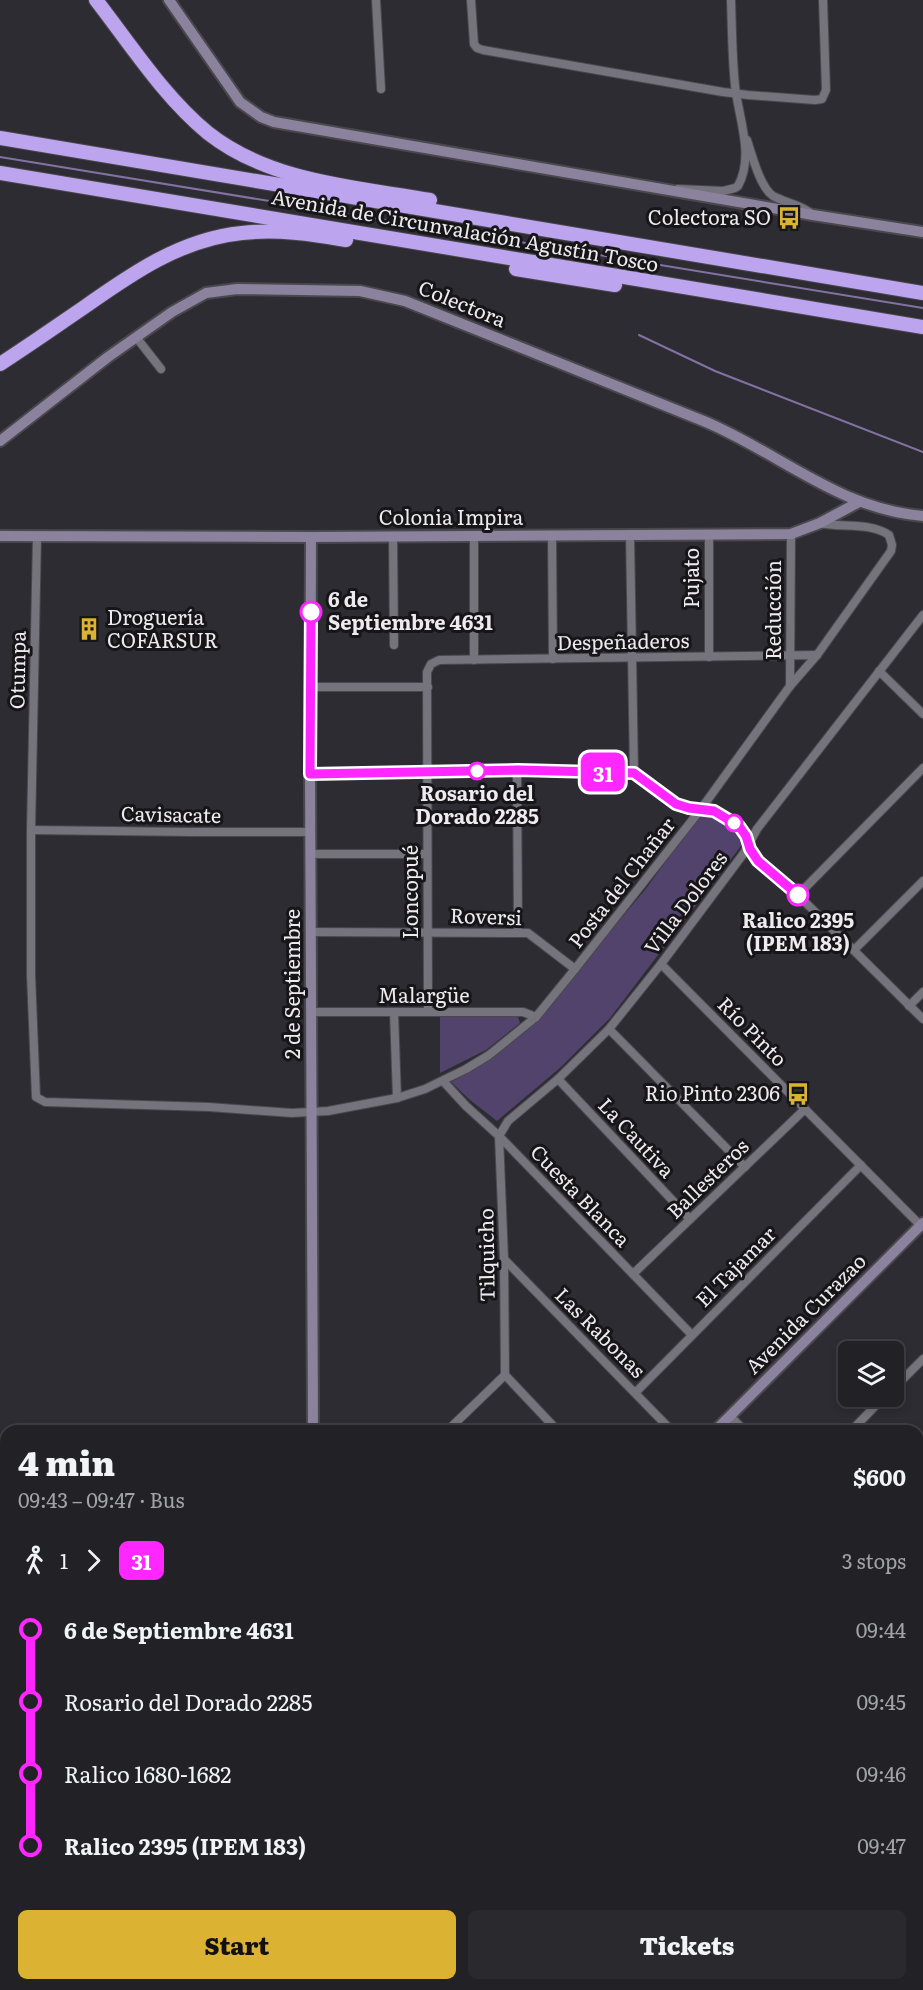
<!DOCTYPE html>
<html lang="en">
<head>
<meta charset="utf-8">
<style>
	:root { --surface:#222126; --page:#2a292e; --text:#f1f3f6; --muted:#a2a3a7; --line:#3f3e43; --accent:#dcb233 }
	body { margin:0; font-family:Literata,serif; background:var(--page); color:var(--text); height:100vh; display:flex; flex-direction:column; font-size:22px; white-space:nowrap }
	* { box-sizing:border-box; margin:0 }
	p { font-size:20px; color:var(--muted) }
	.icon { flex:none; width:33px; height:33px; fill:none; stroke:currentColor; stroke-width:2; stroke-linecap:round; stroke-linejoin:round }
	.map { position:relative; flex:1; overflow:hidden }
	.details { position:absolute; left:0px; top:1425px; width:924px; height:566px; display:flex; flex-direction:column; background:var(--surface); border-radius:18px 18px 0 0; box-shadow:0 3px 9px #0003,0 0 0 2px var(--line) }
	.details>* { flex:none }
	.badge { padding:0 12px; border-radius:9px; font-size:21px; line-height:39px }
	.buttons { position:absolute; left:838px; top:1341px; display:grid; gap:12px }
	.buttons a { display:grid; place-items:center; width:66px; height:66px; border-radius:9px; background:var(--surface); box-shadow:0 3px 9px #0003,0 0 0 2px var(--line); font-size:30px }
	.map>.badge { position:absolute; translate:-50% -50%; box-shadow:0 0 0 3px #fff }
	.legs { display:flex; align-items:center; gap:9px; height:66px; padding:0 18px; font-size:20px }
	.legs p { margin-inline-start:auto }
	.overview { display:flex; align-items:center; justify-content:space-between; height:102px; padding:0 18px }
	h1 { font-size:33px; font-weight:800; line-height:45px }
	.primary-button { display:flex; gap:12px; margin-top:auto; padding:12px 18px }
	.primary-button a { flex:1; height:69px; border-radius:9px; background:var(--accent); color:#111; font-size:24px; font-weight:800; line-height:69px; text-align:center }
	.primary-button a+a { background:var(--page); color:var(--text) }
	ul { padding:0 18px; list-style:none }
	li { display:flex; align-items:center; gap:21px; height:72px; font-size:22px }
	li i { display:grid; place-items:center; width:9px; height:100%; margin:0 8px; background:currentColor }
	li i::after { content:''; width:15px; height:15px; margin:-8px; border:4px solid; border-radius:50%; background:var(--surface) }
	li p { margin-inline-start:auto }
	li:first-child i { background:linear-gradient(#0000 50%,currentColor 0) }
	li:last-child i { background:linear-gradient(currentColor 50%,#0000 0) }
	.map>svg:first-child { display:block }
	.green { fill:#52436d }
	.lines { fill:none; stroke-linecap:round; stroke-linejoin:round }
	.stream { stroke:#8272a3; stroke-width:2 }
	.street-casing { stroke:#4a484d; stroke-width:10 }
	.secondary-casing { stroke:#4a484d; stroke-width:14 }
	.highway-casing { stroke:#4a484d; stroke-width:16 }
	.street { stroke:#75737b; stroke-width:8 }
	.secondary { stroke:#8b829e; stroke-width:10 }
	.highway { stroke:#bda4ee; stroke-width:14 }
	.line-1-casing { stroke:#fff; stroke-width:14 }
	.line-1 { stroke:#fe27ff; stroke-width:9 }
	.stop-1-dot { fill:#fff; stroke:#fe27ff; stroke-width:3 }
	.labels { text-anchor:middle; stroke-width:6; stroke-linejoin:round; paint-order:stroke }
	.poi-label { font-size:20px; fill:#edebf0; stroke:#161518; text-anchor:end }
	.street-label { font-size:20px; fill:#edebf0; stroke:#161518 }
	.stop-label { font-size:20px; font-weight:bold; fill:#edebf0; stroke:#161518 }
</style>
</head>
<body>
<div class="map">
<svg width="923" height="1990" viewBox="0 0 923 1990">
	<rect width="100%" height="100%" fill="#2e2c33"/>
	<!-- green -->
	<g class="green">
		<path d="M703 810 723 820 738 832 741 846 610 1018 561 1067 497 1121 470 1100 451 1082 493 1058 540 1014 645 890Z"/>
		<path d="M440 1015 518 1017 520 1023 486 1050 440 1073Z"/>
	</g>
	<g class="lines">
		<!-- stream -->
		<g class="stream">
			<path d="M0 157 923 308"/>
			<path d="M639 335 715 371 923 452"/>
		</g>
		<!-- street casing -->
		<g class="street-casing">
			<g id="street">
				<path d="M376 0 381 89"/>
				<path d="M471 0 474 44 477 48 483 50 723 92 748 95 815 100 822 99 826 90 823 0"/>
				<path d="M747 140C752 155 760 187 773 196 786 203 800 204 812 214"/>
				<path d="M678 189 723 191 735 188 738 186C755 155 738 117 735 85 732 57 732 28 731 0"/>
				<path d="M136 337 161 369"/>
				<path d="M709 534V657"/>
				<path d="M552 535 553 659"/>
				<path d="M630 535 634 773"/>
				<path d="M474 536V660"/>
				<path d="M37 537 31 830V975L36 1097 45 1102 209 1107 292 1113 328 1111 397 1098 425 1089 466 1069 489 1055 536 1017 575 969 701 809 790 686 817 655 891 551 892 545 889 535C870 522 842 528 820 523"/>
				<path d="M393 537 394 645"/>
				<path d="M879 671 923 714"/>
				<path d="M790 686 791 534"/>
				<path d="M310 687H428"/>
				<path d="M517 770 518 932"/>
				<path d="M310 773 517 770 634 773 676 804 689 808 714 811 739 826 746 836 750 849 757 861 798 895 923 1019"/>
				<path d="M31 830 191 832H310"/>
				<path d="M311 854H427"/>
				<path d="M798 895 923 768"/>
				<path d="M311 932 528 933 575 969"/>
				<path d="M854 950 923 881"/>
				<path d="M661 964 922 1227"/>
				<path d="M909 1006 923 992"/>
				<path d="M311 1012H523L536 1017"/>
				<path d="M394 1012 397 1098"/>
				<path d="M428 1012 427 672 431 664 439 660 817 655"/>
				<path d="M609 1029 745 1167"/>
				<path d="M558 1079 690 1219"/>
				<path d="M443 1081 466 1106 499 1136 692 1335"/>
				<path d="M499 1136 508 1121 558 1079 609 1029 661 964 744 853 757 829 923 615"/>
				<path d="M499 1136 504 1259 505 1375"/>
				<path d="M504 1259 672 1431"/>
				<path d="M633 1274 805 1109"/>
				<path d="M505 1375 558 1431"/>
				<path d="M894 1388 923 1359"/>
				<path d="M636 1392 861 1165"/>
				<path d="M730 1416 745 1431"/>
				<path d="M447 1431 505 1375"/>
				<path d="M851 1431 885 1396"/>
				<path d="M918 1552H923"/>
				<path d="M918 1642H923"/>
				<path d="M918 1735H923"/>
				<path d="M0 1831H6"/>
				<path d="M918 1926H923"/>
				<path d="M468 1984 474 1990"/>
				<path d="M586 1984 587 1990"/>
				<path d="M778 1984V1990"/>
			</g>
		</g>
		<!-- secondary casing -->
		<g class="secondary-casing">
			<g id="secondary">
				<path d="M169 0 240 102 261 117 274 122 813 215 923 232"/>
				<path d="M0 441 108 357 172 312 206 293 237 289 360 291 405 301 706 422C781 454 839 509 923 516"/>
				<path d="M0 536 311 537 791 534 820 523 859 502"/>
				<path d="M311 537 310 773 313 1431"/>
				<path d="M715 1431 923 1223"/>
				<path d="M918 1501 923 1496"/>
				<path d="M918 1833H923"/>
				<path d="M151 1990 157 1984"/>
			</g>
		</g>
		<!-- highway casing -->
		<g class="highway-casing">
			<g id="highway">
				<path d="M96 0C131 45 164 97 208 133 270 182 355 187 430 200"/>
				<path d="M0 138 923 293"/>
				<path d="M0 173 923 327"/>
				<path d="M516 269 615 285"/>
				<path d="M0 364C28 346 55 327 83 308 131 274 181 239 242 233 277 229 312 234 346 240"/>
			</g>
		</g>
		<!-- street -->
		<use href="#street" class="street"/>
		<!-- secondary -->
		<use href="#secondary" class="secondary"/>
		<!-- highway -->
		<use href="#highway" class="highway"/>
	</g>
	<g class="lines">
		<!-- line-1 casing -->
		<g class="line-1-casing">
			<path id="line-1" d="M311 612 310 774 518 770 634 773 676 804 689 808 714 811 739 826 746 836 750 849 758 861 798 895"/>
		</g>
		<!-- line-1 -->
		<use href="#line-1" class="line-1"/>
	</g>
	<!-- icons -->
	<defs>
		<g id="bus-bare" transform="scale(1.8)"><path d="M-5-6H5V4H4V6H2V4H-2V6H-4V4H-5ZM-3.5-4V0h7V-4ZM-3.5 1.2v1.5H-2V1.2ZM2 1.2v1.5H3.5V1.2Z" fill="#dcb233" stroke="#161518" stroke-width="2.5" paint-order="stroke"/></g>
		<g id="building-bare" transform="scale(1.8)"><path d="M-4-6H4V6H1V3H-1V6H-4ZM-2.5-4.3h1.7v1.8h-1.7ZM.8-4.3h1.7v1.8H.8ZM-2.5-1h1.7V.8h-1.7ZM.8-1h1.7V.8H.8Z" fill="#dcb233" stroke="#161518" stroke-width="2.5" paint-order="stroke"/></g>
	</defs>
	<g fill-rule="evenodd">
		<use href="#bus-bare" x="789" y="218"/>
		<use href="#building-bare" x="89" y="629"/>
		<use href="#bus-bare" x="798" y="1094"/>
	</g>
	<!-- markers -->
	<g class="stop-1-dot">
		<circle cx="311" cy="612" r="10"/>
		<circle cx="477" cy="771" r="8"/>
		<circle cx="734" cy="823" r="8"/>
		<circle cx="798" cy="895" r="10"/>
	</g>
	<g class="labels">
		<!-- poi labels -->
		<g class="poi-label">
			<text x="771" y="225">Colectora SO</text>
			<text x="107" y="625" text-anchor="start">Droguería<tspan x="107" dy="23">COFARSUR</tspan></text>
			<text x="780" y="1101">Rio Pinto 2306</text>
		</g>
		<!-- street labels -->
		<g class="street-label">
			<text transform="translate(465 231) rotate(10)" y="7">Avenida de Circunvalación Agustín Tosco</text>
			<text transform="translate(462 304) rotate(22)" y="7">Colectora</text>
			<text x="451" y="525">Colonia Impira</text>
			<text transform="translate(692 578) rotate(-90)" y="7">Pujato</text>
			<text transform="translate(774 610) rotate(-90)" y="7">Reducción</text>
			<text transform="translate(623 642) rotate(-1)" y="7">Despeñaderos</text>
			<text transform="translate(18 670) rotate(-89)" y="7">Otumpa</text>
			<text transform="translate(171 815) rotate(1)" y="7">Cavisacate</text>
			<text transform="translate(622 883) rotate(-52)" y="7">Posta del Chañar</text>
			<text transform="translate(411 892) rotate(-90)" y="7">Loncopué</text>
			<text transform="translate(686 903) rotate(-53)" y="7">Villa Dolores</text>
			<text transform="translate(486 917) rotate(2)" y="7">Roversi</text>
			<text transform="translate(293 984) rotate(-90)" y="7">2 de Septiembre</text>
			<text x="424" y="1003">Malargüe</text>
			<text transform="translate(752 1032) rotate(45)" y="7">Río Pinto</text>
			<text transform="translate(636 1138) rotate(47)" y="7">La Cautiva</text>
			<text transform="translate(708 1179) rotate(-44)" y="7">Ballesteros</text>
			<text transform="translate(580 1196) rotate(46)" y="7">Cuesta Blanca</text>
			<text transform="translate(487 1255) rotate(-91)" y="7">Tilquicho</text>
			<text transform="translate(736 1267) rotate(-45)" y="7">El Tajamar</text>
			<text transform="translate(806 1314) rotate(-45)" y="7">Avenida Curazao</text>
			<text transform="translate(600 1333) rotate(45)" y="7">Las Rabonas</text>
		</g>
		<!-- stop labels -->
		<g class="stop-label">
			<text x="328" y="607" text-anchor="start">6 de<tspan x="328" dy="23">Septiembre 4631</tspan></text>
			<text x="477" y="801">Rosario del<tspan x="477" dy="23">Dorado 2285</tspan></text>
			<text x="798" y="928">Ralico 2395<tspan x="798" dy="23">(IPEM 183)</tspan></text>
		</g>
	</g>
</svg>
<div class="buttons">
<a><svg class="icon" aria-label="layers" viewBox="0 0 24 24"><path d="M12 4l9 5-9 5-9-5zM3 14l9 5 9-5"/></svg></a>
</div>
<b class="badge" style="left:603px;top:772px;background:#fe27ff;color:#fff">31</b>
<section class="details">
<div class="overview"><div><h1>4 min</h1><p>09:43 – 09:47 · Bus</p></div><b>$600</b></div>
<div class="legs"><svg class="icon" aria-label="walk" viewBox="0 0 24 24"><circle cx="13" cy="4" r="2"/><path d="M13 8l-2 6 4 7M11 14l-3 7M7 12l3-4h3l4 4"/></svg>1<svg class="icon" aria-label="forward" viewBox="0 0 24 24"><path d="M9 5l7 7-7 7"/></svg><b class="badge" style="background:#fe27ff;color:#fff">31</b><p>3 stops</p></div>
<ul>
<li><i style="color:#fe27ff"></i><b>6 de Septiembre 4631</b><p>09:44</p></li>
<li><i style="color:#fe27ff"></i><span>Rosario del Dorado 2285</span><p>09:45</p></li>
<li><i style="color:#fe27ff"></i><span>Ralico 1680-1682</span><p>09:46</p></li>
<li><i style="color:#fe27ff"></i><b>Ralico 2395 (IPEM 183)</b><p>09:47</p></li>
</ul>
<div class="primary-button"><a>Start</a><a>Tickets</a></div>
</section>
</div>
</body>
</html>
